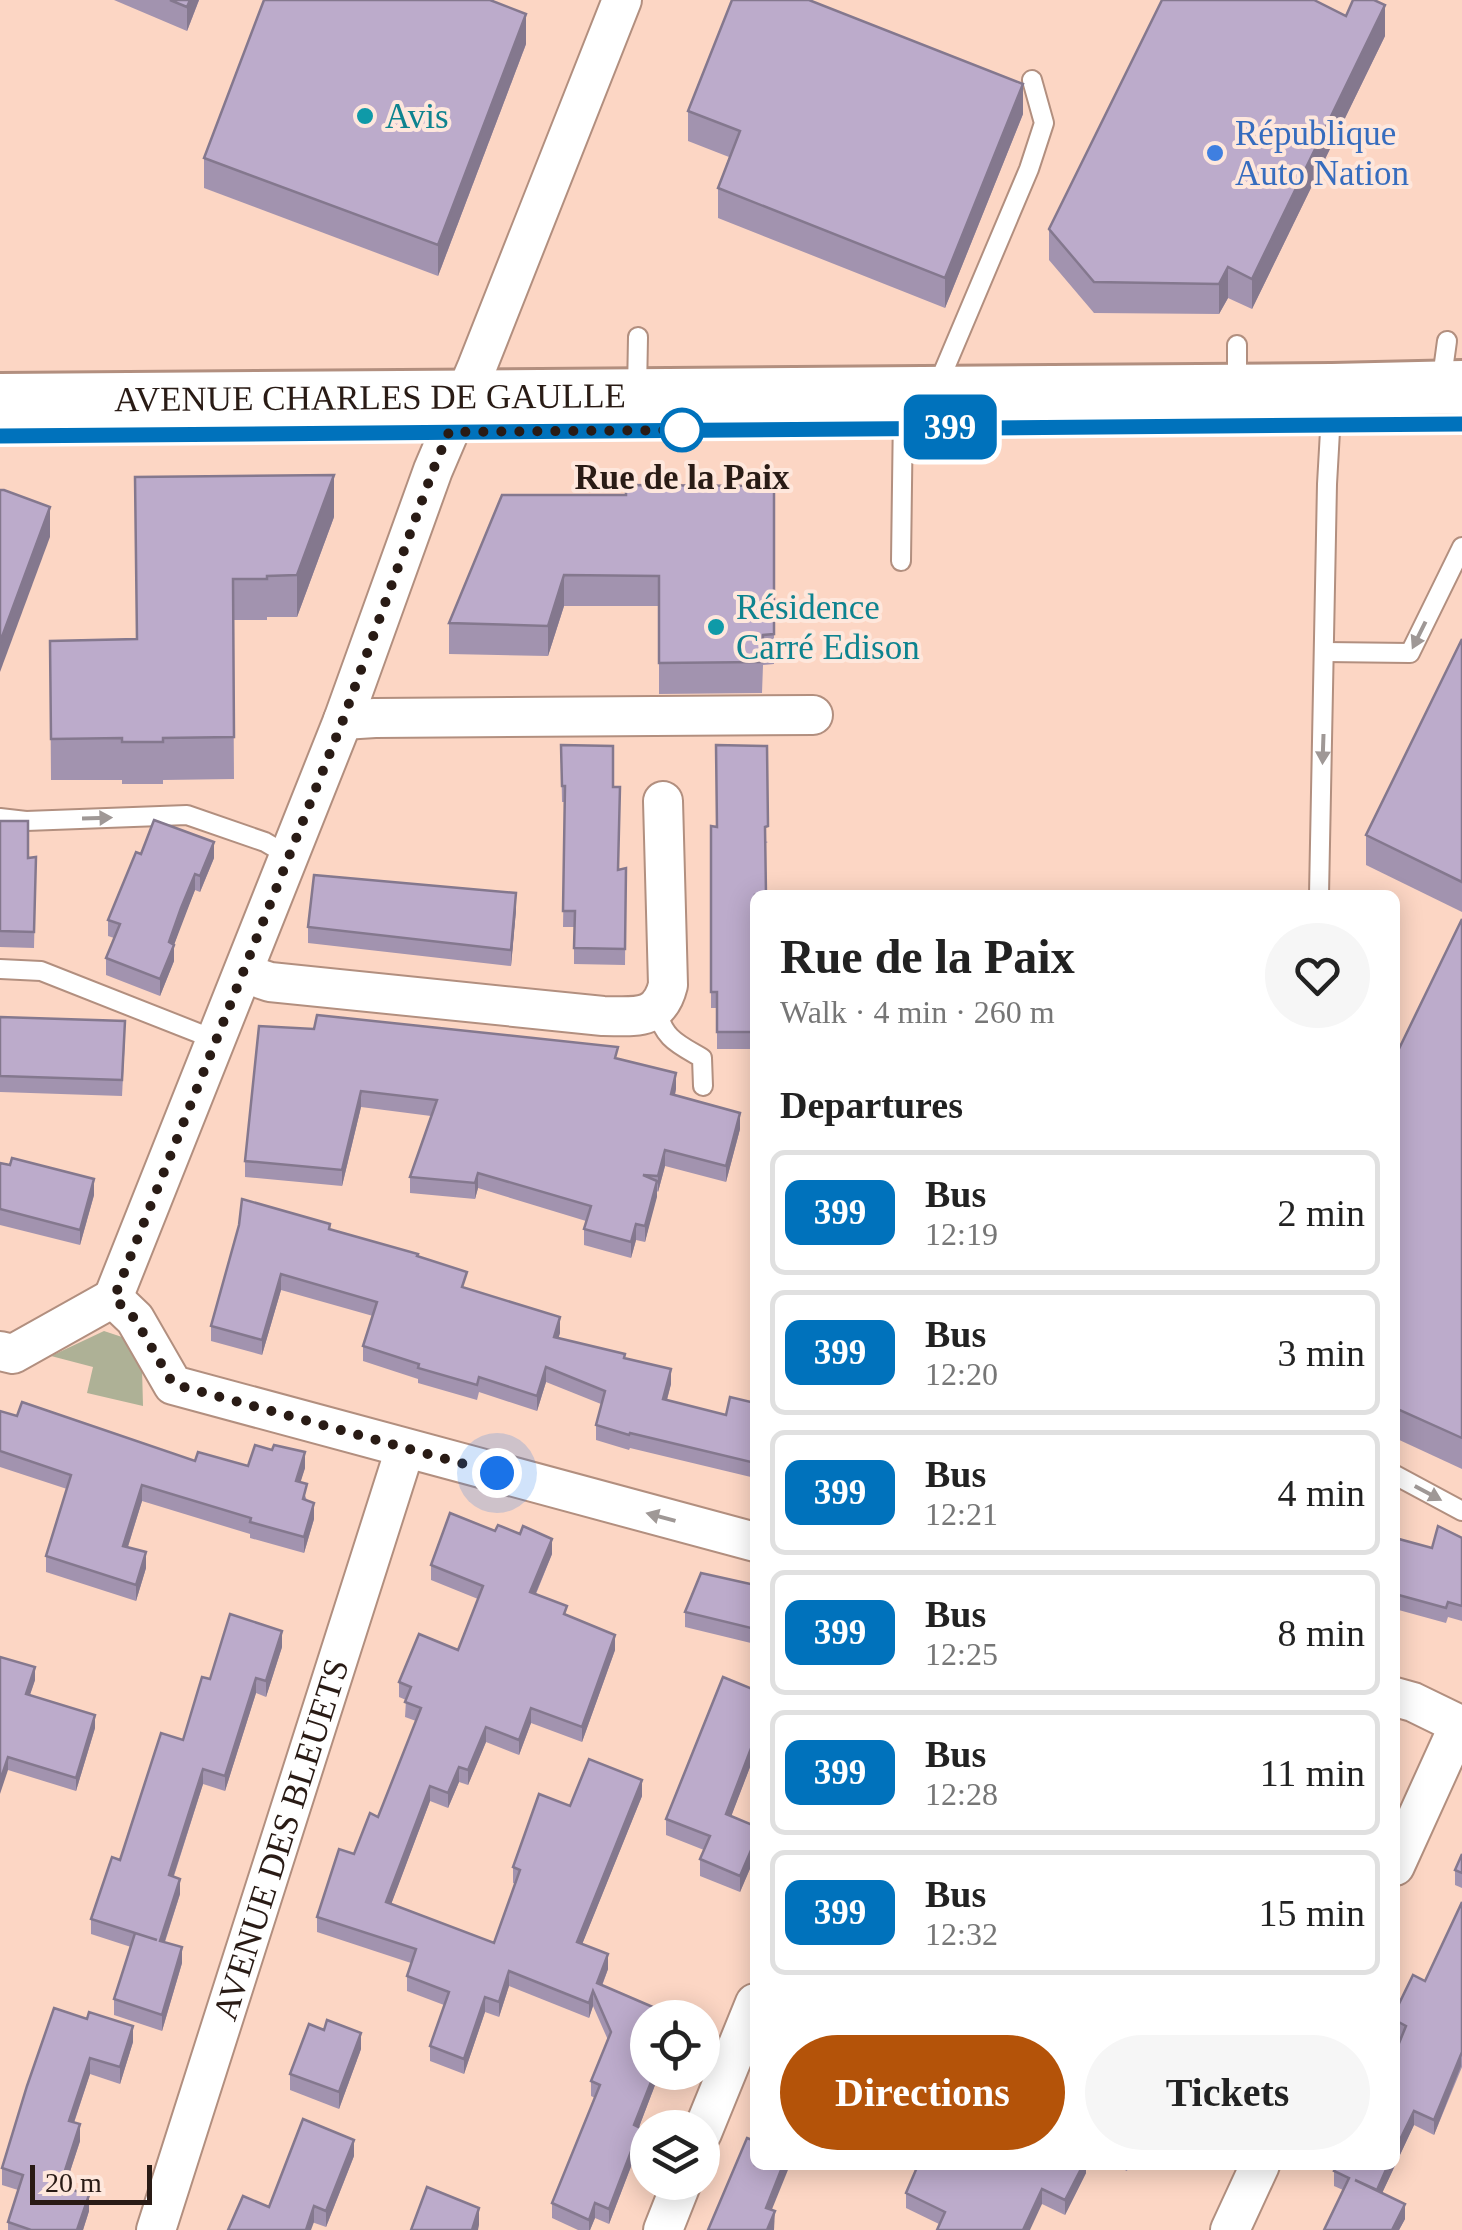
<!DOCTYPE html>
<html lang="en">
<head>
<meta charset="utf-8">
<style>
	:root { --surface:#fff; --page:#f6f6f6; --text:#222; --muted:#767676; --line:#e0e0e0; --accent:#b45309 }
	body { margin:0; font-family:"Times New Roman",serif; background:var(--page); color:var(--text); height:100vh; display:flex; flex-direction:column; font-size:38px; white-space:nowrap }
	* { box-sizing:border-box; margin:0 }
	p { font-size:32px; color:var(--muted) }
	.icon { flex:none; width:55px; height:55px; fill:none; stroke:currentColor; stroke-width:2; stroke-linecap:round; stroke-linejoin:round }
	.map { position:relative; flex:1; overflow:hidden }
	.details { position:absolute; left:750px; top:890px; width:650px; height:1280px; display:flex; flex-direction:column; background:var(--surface); border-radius:15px; box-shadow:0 5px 25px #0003 }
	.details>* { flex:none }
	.badge { padding:0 20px; border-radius:15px; font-size:35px; line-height:65px }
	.fabs { position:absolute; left:630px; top:2000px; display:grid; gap:20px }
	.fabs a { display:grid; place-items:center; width:90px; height:90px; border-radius:50%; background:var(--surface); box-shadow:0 5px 25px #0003; font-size:50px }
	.scale { position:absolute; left:30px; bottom:25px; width:122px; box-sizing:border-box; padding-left:10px; border:5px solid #291b15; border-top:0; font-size:28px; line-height:35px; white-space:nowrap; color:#291b15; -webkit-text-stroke:8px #fee7dc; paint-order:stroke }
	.you { position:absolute; width:50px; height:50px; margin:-25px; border:8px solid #fff; border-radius:50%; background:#1a73e8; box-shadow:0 0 0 15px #1a73e833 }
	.map>.badge { position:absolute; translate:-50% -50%; box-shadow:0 0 0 5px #fff }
	h2 { padding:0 30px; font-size:38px; line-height:90px }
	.round { display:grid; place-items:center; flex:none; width:105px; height:105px; border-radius:52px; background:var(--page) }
	.head { display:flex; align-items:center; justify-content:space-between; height:170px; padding:0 30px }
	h1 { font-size:48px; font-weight:600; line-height:75px }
	.button { display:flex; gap:20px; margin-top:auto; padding:20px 30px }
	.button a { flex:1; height:115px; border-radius:60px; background:var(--accent); color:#fff; font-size:40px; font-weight:600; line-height:115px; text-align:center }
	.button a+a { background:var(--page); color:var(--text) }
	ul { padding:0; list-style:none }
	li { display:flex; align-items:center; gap:30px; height:125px; margin:0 20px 15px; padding:0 10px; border:5px solid var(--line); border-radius:15px }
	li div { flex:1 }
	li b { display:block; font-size:38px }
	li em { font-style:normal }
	li .badge { min-width:110px; font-weight:700; text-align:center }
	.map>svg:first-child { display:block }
	.green { fill:#aeb196 }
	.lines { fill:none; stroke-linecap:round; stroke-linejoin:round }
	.service-casing { stroke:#b28f7f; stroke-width:22 }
	.minor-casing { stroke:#b28f7f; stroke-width:42 }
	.secondary-casing { stroke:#b28f7f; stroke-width:58 }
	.service { stroke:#fff; stroke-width:18 }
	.minor { stroke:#fff; stroke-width:38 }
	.secondary { stroke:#fff; stroke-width:52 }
	.wall { fill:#a293af }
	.shaded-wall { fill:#84788e }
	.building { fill:#bcabcb; stroke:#84788e; stroke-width:2.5 }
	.oneway { fill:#9f9896 }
	.line-casing { stroke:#fff; stroke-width:22 }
	.line { stroke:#0072bc; stroke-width:15 }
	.walk { stroke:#291b15; stroke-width:10; stroke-dasharray:0 18 }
	.culture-dot { fill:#0f9aa8; stroke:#fee7dc; stroke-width:4 }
	.shop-dot { fill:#3f7fe0; stroke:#fee7dc; stroke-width:4 }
	.stop-dot { fill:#fff; stroke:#0072bc; stroke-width:5 }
	.labels { text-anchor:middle; stroke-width:8; stroke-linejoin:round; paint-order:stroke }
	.culture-label { font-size:35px; fill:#0d838f; stroke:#fee7dc; text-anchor:start }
	.shop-label { font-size:35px; fill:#366cbe; stroke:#fee7dc; text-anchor:start }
	.street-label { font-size:35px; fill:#291b15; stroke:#fee7dc }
	.stop-label { font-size:35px; font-weight:bold; fill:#291b15; stroke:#fee7dc }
</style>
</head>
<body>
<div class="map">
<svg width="1462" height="2230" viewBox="0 0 1462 2230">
	<rect width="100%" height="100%" fill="#fcd6c4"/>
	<!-- green -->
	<path class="green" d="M104 1331 125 1338 142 1368 143 1406 87 1393 93 1367 51 1356Z"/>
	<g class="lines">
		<!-- service casing -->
		<g class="service-casing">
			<g id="service">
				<path d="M1237 345V385"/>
				<path d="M1441 385 1447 341"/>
				<path d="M936 389 1029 169 1044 123 1032 80"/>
				<path d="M637 392 638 337"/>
				<path d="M901 561 903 411 916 404"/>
				<path d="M1325 652 1410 653 1462 547"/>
				<path d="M0 818 26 821 187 815 265 842 289 856"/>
				<path d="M1319 895 1327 484 1332 396"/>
				<path d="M0 969 41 971 216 1040"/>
				<path d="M657 1008C662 1038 678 1044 702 1058L703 1086"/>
				<path d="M1395 1475 1462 1511"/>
			</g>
		</g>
		<!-- minor casing -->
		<g class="minor-casing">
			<g id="minor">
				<path d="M343 720 375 718 813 715"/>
				<path d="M243 973 270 982 603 1016C634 1016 659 1022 668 985L663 801"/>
				<path d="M113 1298 343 720 433 470 477 367 622 0"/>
				<path d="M113 1298 135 1319 173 1385 755 1542"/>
				<path d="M0 1351 13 1354 113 1298"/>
				<path d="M1395 1697 1413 1702 1462 1726"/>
				<path d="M1395 1866 1459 1725"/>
				<path d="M702 2133 755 2003"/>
				<path id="s1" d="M156 2230 405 1449"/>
				<path d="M663 2230 682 2182"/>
				<path d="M1230 2230 1260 2165"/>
			</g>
		</g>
		<!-- secondary casing -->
		<g class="secondary-casing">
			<g id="secondary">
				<path id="s2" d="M0 400 1332 390 1462 387"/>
			</g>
		</g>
		<!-- service -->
		<use href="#service" class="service"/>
		<!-- minor -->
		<use href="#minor" class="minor"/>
		<!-- secondary -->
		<use href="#secondary" class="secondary"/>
	</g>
	<!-- wall -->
	<g class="wall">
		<path d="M114 0H199L187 31Z"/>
		<path d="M1346 16 1385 36 1252 309 1228 298 1219 314 1094 313 1049 260V229Z"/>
		<path d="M526 44 438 276 204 188V158Z"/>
		<path d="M688 111 1023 114 945 308 718 218V188L729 157 688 141Z"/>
		<path d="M774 486V664L763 665 762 693 659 694V606H564L548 656 449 654V623L626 495Z"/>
		<path d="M334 517 297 617H267V620H233L234 779 163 780V784H122V780H51L50 641 136 639Z"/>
		<path d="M1462 639V912L1366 865V835Z"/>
		<path d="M561 745 613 787 619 870 626 868 625 965 574 964V927H563L565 802H562Z"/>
		<path d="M0 821 28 858 36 857 34 948 0 947Z"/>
		<path d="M711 826 768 842 766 843 755 895V1049H717V1008H711Z"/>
		<path d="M141 854 214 858 200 892 195 890 181 924 174 945V961L160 996 106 975V958L114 938 108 936V920Z"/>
		<path d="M516 910 511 966 308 943V927Z"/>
		<path d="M1462 919V1469L1395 1438V1057Z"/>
		<path d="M0 1017 125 1038 122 1096 0 1092Z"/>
		<path d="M259 1026 618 1059 676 1089 675 1095 740 1129 726 1182 665 1166 658 1192 657 1191 645 1242 636 1240 631 1258 584 1245V1229L586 1221 478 1188 475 1199 410 1193V1177L431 1116 361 1107 342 1186 245 1177V1161Z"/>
		<path d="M0 1163 94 1195 80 1245 0 1225Z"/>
		<path d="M330 1229 418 1256 466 1289 560 1333 558 1338 625 1358 671 1384 667 1400 726 1415 755 1403V1478L630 1448 629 1450 596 1440V1425L601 1404 546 1382 537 1411 479 1392 477 1400 418 1383V1379L363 1361V1346L373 1316 281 1290 262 1355 211 1341V1326Z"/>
		<path d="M0 1411 195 1461 248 1466 305 1468 300 1482 314 1519 304 1553 250 1538V1534L142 1501 128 1547 146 1568 136 1601 46 1572V1556L67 1489 0 1467Z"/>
		<path d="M1395 1538 1432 1548 1462 1538V1621L1448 1617 1446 1623 1395 1609Z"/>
		<path d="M552 1554 536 1594 615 1650 582 1742 531 1723 519 1755 486 1742 468 1785 459 1782 448 1808 430 1801 391 1904 494 1943 516 1884 513 1883V1867L570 1806 642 1796 582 1944 608 1969 602 1986 648 2072H660L639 2127 640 2143 609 2224 595 2218 590 2230H578L552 2218V2203L595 2098 591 2096V2081L608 2040 593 2006 589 2018 509 1986 499 2017 485 2012 464 2074 430 2061V2046L444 2005 407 1991V1976L411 1963 317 1932V1917L354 1854 378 1817 416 1721 405 1717 406 1700 399 1697V1682L458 1650 478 1599 431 1580V1565Z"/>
		<path d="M755 1585V1644L685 1627V1612Z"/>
		<path d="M282 1647 266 1697 256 1693 225 1791 203 1784 174 1876 180 1894 165 1942 182 1963 162 2031 114 2015V1999L131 1947 91 1934V1919L183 1740 210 1679Z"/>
		<path d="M0 1657 35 1680 30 1695 95 1728 76 1791 8 1770Z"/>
		<path d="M755 1690V1754L731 1816 755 1826V1857L740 1892 700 1876V1859L704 1850 666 1835V1819Z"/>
		<path d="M1462 1854V1888L1455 1885V1870Z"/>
		<path d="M1462 1902V2067L1434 2135 1414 2125 1382 2193 1405 2219 1399 2230H1324L1343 2190 1334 2186V2171L1395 2165 1401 2038 1395 2035V2012L1425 1981Z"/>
		<path d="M54 2008 133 2042 120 2084 90 2074 74 2123 80 2141 65 2187 89 2211 83 2230H8V2222L18 2190 2 2185V2168Z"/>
		<path d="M361 2049 339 2109 290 2090V2074Z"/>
		<path d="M354 2156 326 2227 269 2207Z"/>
		<path d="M1086 2165V2173L1065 2215 1042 2204 939 2224 906 2208V2193Z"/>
		<path d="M1114 2165H1129L1127 2171Z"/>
	</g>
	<!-- shaded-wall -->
	<g class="shaded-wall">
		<path d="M190 0H199L187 31V7Z"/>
		<path d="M1385 5V36L1252 309V279Z"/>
		<path d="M526 14V44L438 276V245Z"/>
		<path d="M1023 84V114L945 308V278Z"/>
		<path d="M1228 267V298L1219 314V284Z"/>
		<path d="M334 475V517L297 617V575Z"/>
		<path d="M50 507V537L0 672V642Z"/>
		<path d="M564 575V606L548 656V626Z"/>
		<path d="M214 842V858L200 892V876Z"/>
		<path d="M195 874V890L174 945V961L160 996V979L169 942Z"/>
		<path d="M516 893V910L511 966V950Z"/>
		<path d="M676 1073V1089L671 1110V1094Z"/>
		<path d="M361 1091V1107L342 1186V1170Z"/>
		<path d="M740 1113V1129L726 1182V1166Z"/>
		<path d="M665 1150V1166L658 1192V1176Z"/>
		<path d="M478 1173V1188L475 1199V1183Z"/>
		<path d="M94 1179V1195L80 1245V1230Z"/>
		<path d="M657 1181V1197L645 1242V1226Z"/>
		<path d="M636 1224V1240L631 1258V1242Z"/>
		<path d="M281 1274V1290L262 1355V1340Z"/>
		<path d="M560 1317V1333L554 1353V1337Z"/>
		<path d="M546 1367V1382L537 1411V1396Z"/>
		<path d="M671 1369V1384L663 1414V1399Z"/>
		<path d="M305 1452V1468L296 1497V1481Z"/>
		<path d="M142 1485V1501L123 1562V1546Z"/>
		<path d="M314 1503V1519L304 1553V1537Z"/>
		<path d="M552 1539V1554L530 1607V1592Z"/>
		<path d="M146 1552V1568L136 1601V1585Z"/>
		<path d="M282 1631V1647L266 1697V1681Z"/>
		<path d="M615 1635V1650L582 1742V1727Z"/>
		<path d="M35 1667V1680L26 1706V1694Z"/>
		<path d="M256 1678V1693L225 1791V1776Z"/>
		<path d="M531 1708V1723L519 1755V1740Z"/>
		<path d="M95 1715V1728L76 1791V1778Z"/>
		<path d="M486 1727V1742L468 1785V1770Z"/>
		<path d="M755 1738V1754L726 1830V1814Z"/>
		<path d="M8 1757V1770L0 1794V1781Z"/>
		<path d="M459 1767V1782L448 1808V1793Z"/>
		<path d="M203 1769V1784L169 1890V1875Z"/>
		<path d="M642 1780V1796L577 1957V1942Z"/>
		<path d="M430 1786V1801L386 1918V1902Z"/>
		<path d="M755 1841V1857L740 1892V1876Z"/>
		<path d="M180 1879V1894L160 1956V1941Z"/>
		<path d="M182 1947V1963L162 2031V2015Z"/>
		<path d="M608 1954V1969L597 1998V1983Z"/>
		<path d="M509 1971V1986L499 2017V2002Z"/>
		<path d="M593 1991V2006L589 2018V2003Z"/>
		<path d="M485 1997V2012L464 2074V2059Z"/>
		<path d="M133 2026V2042L120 2084V2067Z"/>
		<path d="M361 2033V2049L339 2109V2092Z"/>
		<path d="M1461 2052V2066L1434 2135V2120Z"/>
		<path d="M90 2058V2074L69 2137V2121Z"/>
		<path d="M655 2072H660L634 2140V2125Z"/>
		<path d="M1414 2111V2125L1377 2204V2190L1388 2165H1395V2150Z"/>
		<path d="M80 2124V2141L60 2202V2186Z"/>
		<path d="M640 2128V2143L609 2224V2209Z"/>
		<path d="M354 2140V2156L326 2227V2211Z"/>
		<path d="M783 2165H790L766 2224V2208Z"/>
		<path d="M1083 2165H1086V2173L1065 2215V2200Z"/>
		<path d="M1042 2189V2204L1030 2230H1023Z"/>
		<path d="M89 2195V2211L83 2230H77Z"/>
		<path d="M595 2203V2218L590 2230H589V2220Z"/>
		<path d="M1405 2204V2219L1399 2230H1392Z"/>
		<path d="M314 2206V2222L311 2230H306Z"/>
		<path d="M479 2208V2225L478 2230H472Z"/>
		<path d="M775 2211 774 2230H767Z"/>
	</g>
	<!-- building -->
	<g class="building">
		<path d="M170 0H190L187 7Z"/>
		<path d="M264 0H490L526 14 438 245 204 158Z"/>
		<path d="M732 0H809L1023 84 945 278 718 188 740 131 688 111Z"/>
		<path d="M1162 0H1314L1346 16 1353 0H1374L1385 5 1252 279 1228 267 1219 284 1094 282 1049 229Z"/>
		<path d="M334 475 297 575 267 576V579H233L234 737 163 738V742H122V738L51 739 50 641 137 639 135 477Z"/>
		<path d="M626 485 774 486V634L763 635 762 662 659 663V576L564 575 548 626 449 623 502 495H626Z"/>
		<path d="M0 490H4L50 507 0 642Z"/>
		<path d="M1462 639V882L1366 835Z"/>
		<path d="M561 745 613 746V787H620L618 870 626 868 625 949 574 948 575 911H563L565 786H562Z"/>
		<path d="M716 745 767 746 768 826 765 827 766 895H755V1032H717V992H711V826L717 827Z"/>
		<path d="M154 820 214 842 200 876 195 874 181 908 169 942 174 945 160 979 106 958 120 924 108 920 136 852 141 854Z"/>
		<path d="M0 821H28V858L36 857 34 932 0 931Z"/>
		<path d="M314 875 516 893 511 950 308 927Z"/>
		<path d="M1462 919V1438L1395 1408V1057Z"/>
		<path d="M317 1015 618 1047 615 1058 676 1073 671 1094 740 1113 726 1166 665 1150 658 1176 643 1175 657 1181 645 1226 636 1224 631 1242 584 1229 591 1206 478 1173 475 1183 410 1177 437 1100 361 1091 342 1170 245 1161 259 1026 314 1029Z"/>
		<path d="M0 1017 125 1021 122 1080 0 1076Z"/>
		<path d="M12 1158 94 1179 80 1230 0 1209V1163L10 1165Z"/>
		<path d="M242 1199 330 1224 329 1229 418 1254 417 1256 467 1272 462 1287 560 1317 554 1337 625 1354 624 1358 671 1369 663 1399 726 1415 730 1397 755 1403V1463L630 1433 629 1435 596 1425 605 1391 546 1367 537 1396 479 1377 477 1385 418 1368 419 1364 363 1346 377 1302 281 1274 262 1340 211 1326 239 1225Z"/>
		<path d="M22 1402 195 1461 198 1452 248 1466 255 1445 272 1450 274 1445 305 1452 296 1481 307 1484 303 1499 314 1503 304 1537 250 1522 251 1518 142 1485 123 1546 146 1552 136 1585 46 1556 71 1475 0 1451V1411L17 1416Z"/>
		<path d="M450 1513 495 1531 498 1525 520 1534 523 1526 552 1539 530 1592 567 1606 564 1614 615 1635 582 1727 531 1708 519 1740 486 1727 468 1770 459 1767 448 1793 430 1786 386 1902 494 1943 520 1870 513 1867 539 1794 570 1806 589 1759 642 1780 577 1942 608 1954 597 1983 676 2017 648 2018V2072H655L634 2125 640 2128 609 2209 595 2203 589 2220 552 2203 600 2085 591 2081 611 2032 593 1991 589 2003 509 1971 499 2002 485 1997 464 2059 430 2046 449 1992 407 1976 416 1949 317 1917 339 1849 354 1854 370 1813 378 1817 421 1708 405 1702 411 1687 399 1682 419 1634 458 1650 483 1586 431 1565Z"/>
		<path d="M1438 1526 1462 1538V1606L1448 1602 1446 1608 1395 1594V1538L1432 1548Z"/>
		<path d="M701 1573 755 1585V1629L685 1612Z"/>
		<path d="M230 1614 282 1631 266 1681 256 1678 225 1776 203 1769 169 1875 180 1879 160 1941 182 1947 162 2015 114 1999 135 1933 157 1940 91 1919 112 1857 120 1860 161 1733 183 1740 202 1677 210 1679Z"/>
		<path d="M0 1657 35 1667 26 1694 95 1715 76 1778 8 1757 0 1781Z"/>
		<path d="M723 1677 755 1690V1738L726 1814 755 1826V1841L740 1876 700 1859 710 1836 666 1819Z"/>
		<path d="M1462 1854V1873L1455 1870Z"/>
		<path d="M1462 1902V2052L1434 2120 1414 2111 1395 2150V2053L1406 2026 1395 2020V2012L1413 1975 1425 1981Z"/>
		<path d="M54 2008 87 2019 89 2012 133 2026 120 2067 90 2058 69 2121 80 2124 60 2186 89 2195 77 2230H31L8 2222 23 2175 2 2168 27 2086Z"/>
		<path d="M327 2020 361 2033 339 2092 290 2074 309 2024 324 2030Z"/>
		<path d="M303 2119 354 2140 326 2211 314 2206 306 2230H228L243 2196 269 2207Z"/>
		<path d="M747 2138 755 2141V2165H783L766 2208 775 2211 767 2230H708Z"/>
		<path d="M918 2165H1083L1065 2200 1042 2189 1023 2230H937L945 2212 906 2193Z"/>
		<path d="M1337 2165H1388L1377 2190 1355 2180 1405 2204 1392 2230H1324L1349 2178 1334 2171Z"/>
		<path d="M427 2187 479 2208 472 2230H411Z"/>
	</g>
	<!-- one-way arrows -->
	<defs><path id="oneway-solid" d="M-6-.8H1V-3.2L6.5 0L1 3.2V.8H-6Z" transform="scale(2.5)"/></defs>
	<g class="oneway">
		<use href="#oneway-solid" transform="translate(1419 635) rotate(116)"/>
		<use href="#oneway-solid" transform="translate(1323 749) rotate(92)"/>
		<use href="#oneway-solid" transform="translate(97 818) rotate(-2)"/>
		<use href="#oneway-solid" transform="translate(1428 1493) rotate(28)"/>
		<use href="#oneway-solid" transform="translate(661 1517) rotate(-165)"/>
	</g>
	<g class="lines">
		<!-- line casing -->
		<g class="line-casing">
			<path id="line" d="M0 436 1462 424"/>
		</g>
		<!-- line -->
		<use href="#line" class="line"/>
		<!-- walk -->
		<path class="walk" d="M497 1473 173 1384 135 1319 114 1298 343 720 433 470 449 432 691 430H682"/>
	</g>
	<!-- markers -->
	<g class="culture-dot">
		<circle cx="365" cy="116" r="10"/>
		<circle cx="716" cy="627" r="10"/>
	</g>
	<circle class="shop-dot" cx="1215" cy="153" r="10"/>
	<circle class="stop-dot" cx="682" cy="430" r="20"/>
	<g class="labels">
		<!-- culture labels -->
		<g class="culture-label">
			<text x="385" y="128">Avis</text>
			<text x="736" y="619">Résidence<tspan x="736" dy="40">Carré Edison</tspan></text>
		</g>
		<!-- shop labels -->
		<g class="shop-label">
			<text x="1235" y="145">République<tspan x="1235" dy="40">Auto Nation</tspan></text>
		</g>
		<!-- street labels -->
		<g class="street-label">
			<text dy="12" stroke="none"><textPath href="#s2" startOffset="370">AVENUE CHARLES DE GAULLE</textPath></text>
			<text dy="12" stroke="none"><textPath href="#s1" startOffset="410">AVENUE DES BLEUETS</textPath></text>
		</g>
		<!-- stop labels -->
		<g class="stop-label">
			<text x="682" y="489">Rue de la Paix</text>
		</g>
	</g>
</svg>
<div class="fabs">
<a><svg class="icon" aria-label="locate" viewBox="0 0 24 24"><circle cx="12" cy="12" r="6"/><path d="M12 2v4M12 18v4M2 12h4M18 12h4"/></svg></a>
<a><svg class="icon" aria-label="layers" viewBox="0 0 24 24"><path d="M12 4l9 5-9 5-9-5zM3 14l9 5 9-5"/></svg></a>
</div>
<div class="scale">20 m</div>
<div class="you" style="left:497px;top:1473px"></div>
<b class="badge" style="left:950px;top:427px;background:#0072bc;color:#fff">399</b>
<section class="details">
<div class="head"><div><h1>Rue de la Paix</h1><p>Walk · 4 min · 260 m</p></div><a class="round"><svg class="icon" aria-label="heart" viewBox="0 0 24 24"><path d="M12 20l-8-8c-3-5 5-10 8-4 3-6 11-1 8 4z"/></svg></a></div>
<h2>Departures</h2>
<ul>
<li><span class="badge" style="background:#0072bc;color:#fff">399</span><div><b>Bus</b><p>12:19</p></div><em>2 min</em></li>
<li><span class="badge" style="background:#0072bc;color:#fff">399</span><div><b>Bus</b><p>12:20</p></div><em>3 min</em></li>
<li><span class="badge" style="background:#0072bc;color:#fff">399</span><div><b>Bus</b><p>12:21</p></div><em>4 min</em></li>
<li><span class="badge" style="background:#0072bc;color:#fff">399</span><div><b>Bus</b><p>12:25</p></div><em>8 min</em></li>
<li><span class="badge" style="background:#0072bc;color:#fff">399</span><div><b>Bus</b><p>12:28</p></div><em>11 min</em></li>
<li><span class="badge" style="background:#0072bc;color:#fff">399</span><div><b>Bus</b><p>12:32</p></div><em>15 min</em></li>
</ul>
<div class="button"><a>Directions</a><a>Tickets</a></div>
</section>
</div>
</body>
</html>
